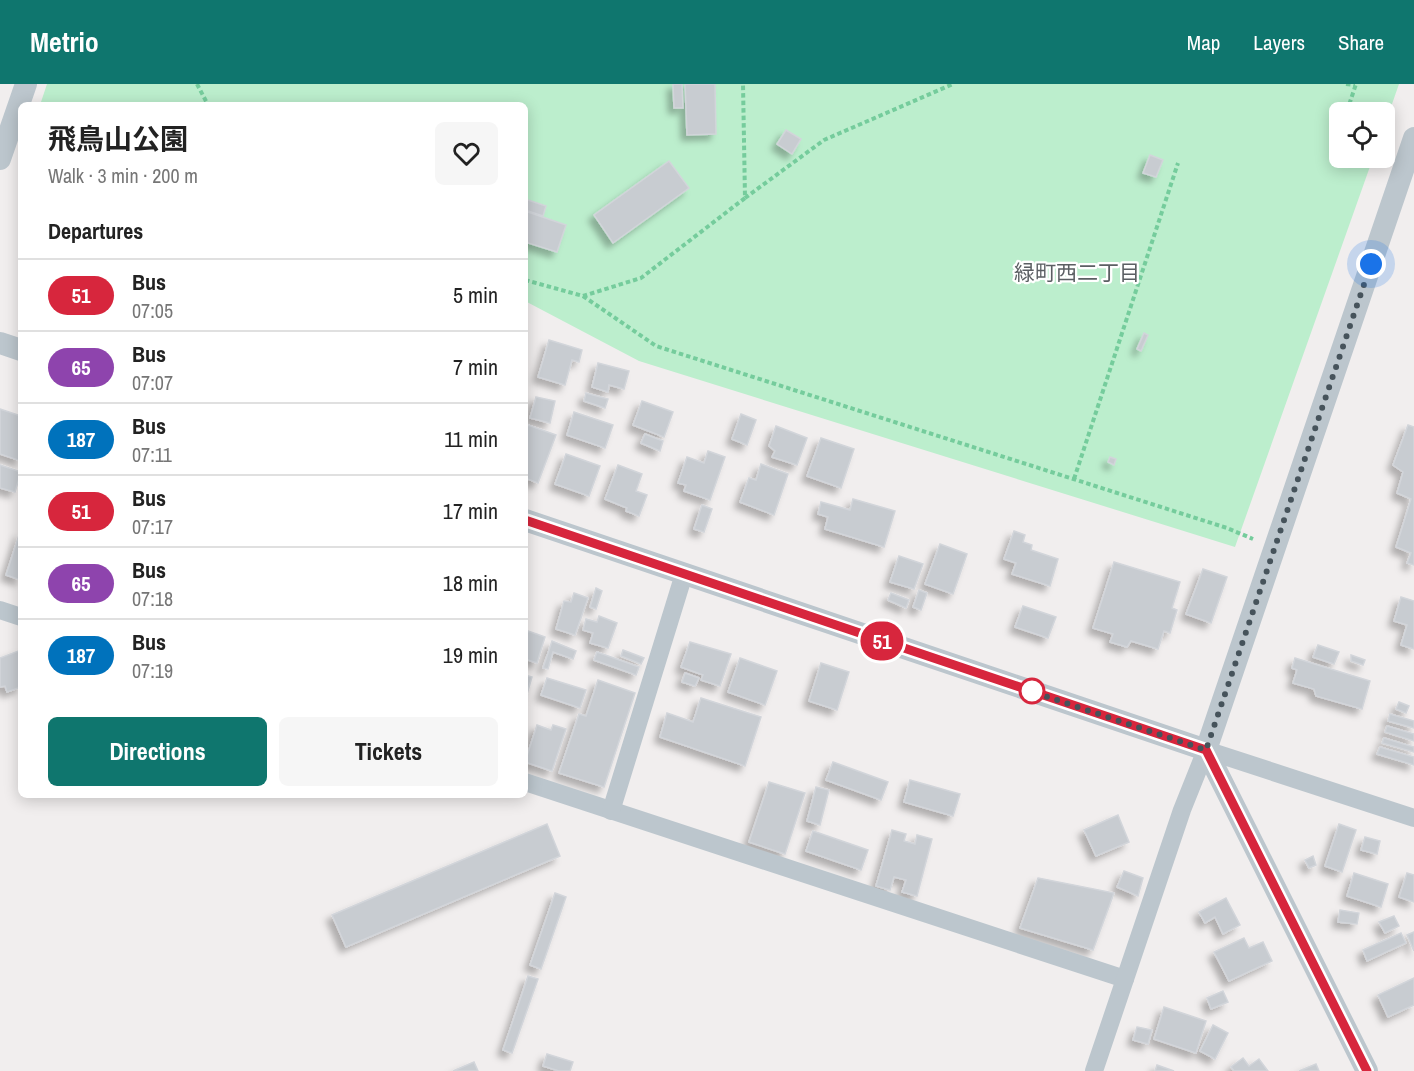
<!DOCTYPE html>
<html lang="en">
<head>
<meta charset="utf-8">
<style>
	:root { --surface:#fff; --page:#f6f6f6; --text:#222; --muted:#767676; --line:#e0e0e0; --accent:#0f766e }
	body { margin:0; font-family:"Archivo Narrow","Noto Sans JP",sans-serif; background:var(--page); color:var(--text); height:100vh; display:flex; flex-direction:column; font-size:22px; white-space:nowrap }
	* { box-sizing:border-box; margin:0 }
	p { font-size:20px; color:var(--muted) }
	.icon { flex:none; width:33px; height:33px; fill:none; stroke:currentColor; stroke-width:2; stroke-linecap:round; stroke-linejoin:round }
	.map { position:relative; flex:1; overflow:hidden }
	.details { position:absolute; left:18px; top:18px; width:510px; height:696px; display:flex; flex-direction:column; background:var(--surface); border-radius:9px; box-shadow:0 3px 15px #0003 }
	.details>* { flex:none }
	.badge { padding:0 12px; border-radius:20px; font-size:21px; line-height:39px }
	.controls { position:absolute; left:1329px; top:18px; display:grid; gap:12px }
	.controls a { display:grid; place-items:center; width:66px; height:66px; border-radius:9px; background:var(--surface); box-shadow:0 3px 15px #0003; font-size:30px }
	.you { position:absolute; width:30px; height:30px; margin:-15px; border:4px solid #fff; border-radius:50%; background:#1a73e8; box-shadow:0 0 0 9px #1a73e833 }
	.map>.badge { position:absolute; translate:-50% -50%; box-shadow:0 0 0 3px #fff }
	h2 { padding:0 30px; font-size:22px; line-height:54px }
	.round { display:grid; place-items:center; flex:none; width:63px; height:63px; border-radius:9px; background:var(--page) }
	.headline { display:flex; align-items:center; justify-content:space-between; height:102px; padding:0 30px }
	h1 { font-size:28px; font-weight:700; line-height:45px }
	.cta { display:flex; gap:12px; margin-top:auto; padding:12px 30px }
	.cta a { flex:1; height:69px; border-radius:9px; background:var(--accent); color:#fff; font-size:24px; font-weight:700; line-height:69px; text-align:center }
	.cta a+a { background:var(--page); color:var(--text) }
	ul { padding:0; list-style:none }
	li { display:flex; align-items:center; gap:18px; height:72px; padding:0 30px; border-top:2px solid var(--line) }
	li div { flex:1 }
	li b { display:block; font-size:22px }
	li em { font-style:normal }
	li .badge { min-width:66px; font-weight:700; text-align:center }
	header { display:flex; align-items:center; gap:36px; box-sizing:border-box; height:84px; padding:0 30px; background:var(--accent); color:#fff }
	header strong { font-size:28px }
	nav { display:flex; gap:33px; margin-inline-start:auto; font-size:21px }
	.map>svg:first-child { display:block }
	.green { fill:#bceecd }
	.building { fill:#c8ccd1; stroke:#d2d5da; stroke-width:1.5; filter:url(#shadow) }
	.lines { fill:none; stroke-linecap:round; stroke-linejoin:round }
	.path { stroke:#75cc9c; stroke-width:4; stroke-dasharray:4.5 3; stroke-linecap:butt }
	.minor { stroke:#bcc6cd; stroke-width:18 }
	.tertiary { stroke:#bcc6cd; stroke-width:22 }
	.line-casing { stroke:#fff; stroke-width:14 }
	.line { stroke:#d7263d; stroke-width:9 }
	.walk { stroke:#46535b; stroke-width:6; stroke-dasharray:0 10.8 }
	.stop-dot { fill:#fff; stroke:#d7263d; stroke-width:3 }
	.labels { text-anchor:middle; stroke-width:4.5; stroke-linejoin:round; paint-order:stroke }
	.neighbourhood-label { font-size:21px; fill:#5b5f63; stroke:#fff }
</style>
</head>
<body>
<header>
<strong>Metrio</strong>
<nav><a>Map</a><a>Layers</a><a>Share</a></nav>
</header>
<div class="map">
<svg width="1414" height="987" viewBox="0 0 1414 987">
	<defs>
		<filter id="shadow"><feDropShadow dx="-5.5" dy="5.5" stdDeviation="3" flood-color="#0004"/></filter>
	</defs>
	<rect width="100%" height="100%" fill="#f1eeee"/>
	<!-- green -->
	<path class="green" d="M47 0H1399L1385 40 1384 28H1340V74H1373L1235 463 639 277 525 217V21H40Z"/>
	<!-- building -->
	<g class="building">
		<path d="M673 0H682L683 24H674Z"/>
		<path d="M685 0H715L716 50 687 51Z"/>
		<path d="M786 46 801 55 792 70 777 60Z"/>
		<path d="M1150 71 1163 76 1156 93 1143 89Z"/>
		<path d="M669 77 689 104 613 159 594 131Z"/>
		<path d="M525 115 546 122 543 132 525 126Z"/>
		<path d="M525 127 566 141 557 168 525 158Z"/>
		<path d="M1144 249 1148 251 1141 267 1137 265Z"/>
		<path d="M549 256 582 266 579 278 572 276 565 301 538 293Z"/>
		<path d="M598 279 629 287 624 305 609 301 608 308 592 303Z"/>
		<path d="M586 309 608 315 605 324 584 317Z"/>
		<path d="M536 313 555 317 550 339 530 334Z"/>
		<path d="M642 317 673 328 664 353 633 341Z"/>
		<path d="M0 325 21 332V377L0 370Z"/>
		<path d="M574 328 613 341 605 364 567 351Z"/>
		<path d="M741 330 756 336 747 361 732 355Z"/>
		<path d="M528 341 556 351 538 399 525 394V348Z"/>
		<path d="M1408 341 1414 343V481L1407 479 1411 469 1396 463 1411 415 1397 409 1403 388 1393 381Z"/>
		<path d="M776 342 807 354 797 381 772 373 775 367 769 362Z"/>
		<path d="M645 350 663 357 660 367 641 359Z"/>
		<path d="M821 354 854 365 841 404 807 392Z"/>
		<path d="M708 367 725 373 710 416 684 407 686 401 678 399 687 373 704 379Z"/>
		<path d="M566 370 600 382 589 412 555 400Z"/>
		<path d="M1110 373 1116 375 1114 381 1108 378Z"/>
		<path d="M761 380 788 390 774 431 740 418 749 394 756 396Z"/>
		<path d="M0 381 21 388 15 408 0 404Z"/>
		<path d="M618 381 642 390 636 407 647 411 639 432 626 427 627 424 605 415Z"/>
		<path d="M853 415 895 427 884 463 825 445 828 433 818 430 821 418 850 426Z"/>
		<path d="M702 421 712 425 704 448 694 445Z"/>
		<path d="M1014 447 1025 451 1023 458 1032 461 1031 466 1058 475 1050 502 1012 490 1016 479 1004 475Z"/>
		<path d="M20 448H21V496L6 491Z"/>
		<path d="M940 460 967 470 953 510 925 500Z"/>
		<path d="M899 472 923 480 914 505 890 498Z"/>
		<path d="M1114 478 1180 498 1172 524 1177 526 1170 549 1164 547 1158 565 1131 557 1127 563 1110 558 1113 550 1093 544Z"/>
		<path d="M1203 485 1227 493 1211 539 1186 530Z"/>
		<path d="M596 504 602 507 596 525 590 523Z"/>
		<path d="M919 506 927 509 921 526 913 523Z"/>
		<path d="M574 509 588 514 575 551 556 545 564 517 571 518Z"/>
		<path d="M891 509 909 516 906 524 888 516Z"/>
		<path d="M1401 513 1414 517V565L1401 561 1407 541 1394 537Z"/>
		<path d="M1023 522 1056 533 1048 554 1015 543Z"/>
		<path d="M599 532 617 539 608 564 590 559 593 549 583 546 586 535 597 538Z"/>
		<path d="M528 547 545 553 537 579 525 575V556Z"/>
		<path d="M552 557 576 567 573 575 553 568 548 585 543 584Z"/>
		<path d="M690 558 731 570 720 602 701 596 703 591 681 583Z"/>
		<path d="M1318 561 1339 568 1334 580 1313 573Z"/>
		<path d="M21 566V603L7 608 5 602 0 603V574Z"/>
		<path d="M623 566 644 574 641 580 621 572Z"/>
		<path d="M597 568 639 583 636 591 594 576Z"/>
		<path d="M1351 571 1365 576 1363 581 1351 577Z"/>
		<path d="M740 574 777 587 765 621 728 608Z"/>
		<path d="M1295 574 1370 597 1362 625 1316 612 1314 605 1293 599 1297 586 1292 584Z"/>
		<path d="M821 579 849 588 837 626 809 617Z"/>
		<path d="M685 589 699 594 695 602 682 598Z"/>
		<path d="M525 591 532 593 525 617Z"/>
		<path d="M547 594 586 606 580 624 541 611Z"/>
		<path d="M598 596 635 609 604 703 559 689 579 630 586 632Z"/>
		<path d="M701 614 761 633 745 682 660 653 667 629 693 638Z"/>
		<path d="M1399 618 1409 622 1406 629 1396 625Z"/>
		<path d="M1390 630 1414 637V644L1388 637Z"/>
		<path d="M537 641 551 646 553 641 566 645 552 687 525 678Z"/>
		<path d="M1387 642 1414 650V657L1385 648Z"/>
		<path d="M1384 654 1414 663V668L1382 659Z"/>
		<path d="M1380 663 1414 673V681L1377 670Z"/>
		<path d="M833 678 888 698 881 716 826 696Z"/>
		<path d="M910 696 960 710 953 732 904 718Z"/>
		<path d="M769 698 805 709 785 770 749 758Z"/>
		<path d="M816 703 829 706 820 741 807 737Z"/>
		<path d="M1118 731 1129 758 1096 772 1084 746Z"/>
		<path d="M547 740 560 772 346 863 332 831Z"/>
		<path d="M1339 740 1356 746 1342 788 1325 782Z"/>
		<path d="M892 746 906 750 904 757 915 760 917 751 932 755 917 812 902 808 906 796 894 793 890 806 876 802Z"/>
		<path d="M813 747 868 766 861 786 806 767Z"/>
		<path d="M1365 753 1380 757 1377 770 1361 766Z"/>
		<path d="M1313 772 1316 781 1309 784 1305 776Z"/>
		<path d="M1124 787 1143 794 1138 812 1117 803Z"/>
		<path d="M1354 789 1388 800 1381 823 1347 812Z"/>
		<path d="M1407 789 1414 791V818L1399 813Z"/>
		<path d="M1038 794 1114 809 1093 866 1020 844Z"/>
		<path d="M555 809 566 813 541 885 530 881Z"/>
		<path d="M1226 814 1240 841 1223 850 1215 833 1205 839 1199 828Z"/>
		<path d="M1340 826 1359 829 1357 840 1338 838Z"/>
		<path d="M1394 832 1399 842 1385 849 1379 838Z"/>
		<path d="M1414 848V867L1407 851Z"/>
		<path d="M1401 849 1406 859 1367 877 1363 866Z"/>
		<path d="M1244 854 1249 864 1263 858 1272 877 1229 897 1214 868Z"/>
		<path d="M528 892 538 895 512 969 503 966Z"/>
		<path d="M1414 894V921L1388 933 1378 911Z"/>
		<path d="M1223 907 1228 918 1211 925 1207 914Z"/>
		<path d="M1164 923 1206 937 1196 969 1154 955Z"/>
		<path d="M1213 941 1228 949 1215 975 1200 967Z"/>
		<path d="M1137 943 1152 946 1148 960 1133 956Z"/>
		<path d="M547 970 573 978 570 987H559L543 982Z"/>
		<path d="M1243 974 1249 982 1259 975 1268 987H1234L1231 983Z"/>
		<path d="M474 978 478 987H453Z"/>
		<path d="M1316 980 1319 987H1299Z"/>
		<path d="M1157 981 1174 987H1155Z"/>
	</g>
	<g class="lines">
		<!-- path -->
		<g class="path">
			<path d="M197 0 208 21"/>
			<path d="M1346 0 1355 1"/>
			<path d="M1347 27 1356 0"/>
			<path d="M745 114 824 56 953 0"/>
			<path d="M525 196 583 212 641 194 745 114 743 0"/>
			<path d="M583 212 656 262 1227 444 1253 455"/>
			<path d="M1074 395 1178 79"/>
		</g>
		<!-- minor -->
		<g class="minor">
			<path d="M0 526 21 533"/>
			<path d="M525 698 1125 895"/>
			<path d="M611 727 684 490"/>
			<path d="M1094 987 1182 726 1206 666 1414 734"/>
		</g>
		<!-- tertiary -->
		<g class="tertiary">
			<path d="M0 75 26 0"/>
			<path d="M0 259 21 266"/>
			<path d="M525 436 1206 666 1367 987"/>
			<path d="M1206 666 1414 54"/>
		</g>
	</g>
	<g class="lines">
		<!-- line casing -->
		<g class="line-casing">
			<path id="line" d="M525 436 1206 666 1367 987"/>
		</g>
		<!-- line -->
		<use href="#line" class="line"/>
		<!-- walk -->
		<path class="walk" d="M1032 607 1024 605 1206 666 1371 180"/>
	</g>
	<!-- markers -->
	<circle class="stop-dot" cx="1032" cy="607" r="12"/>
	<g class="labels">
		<!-- neighbourhood labels -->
		<g class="neighbourhood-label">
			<text x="1077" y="196">緑町西二丁目</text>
		</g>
	</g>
</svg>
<div class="controls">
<a><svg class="icon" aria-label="locate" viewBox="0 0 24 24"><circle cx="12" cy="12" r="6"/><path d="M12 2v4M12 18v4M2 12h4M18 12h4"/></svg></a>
</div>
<div class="you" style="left:1371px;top:180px"></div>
<b class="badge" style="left:882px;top:557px;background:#d7263d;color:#fff">51</b>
<section class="details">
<div class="headline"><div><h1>飛鳥山公園</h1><p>Walk · 3 min · 200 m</p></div><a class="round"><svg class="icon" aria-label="heart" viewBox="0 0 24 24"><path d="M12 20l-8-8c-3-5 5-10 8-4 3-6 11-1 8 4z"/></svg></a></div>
<h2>Departures</h2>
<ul>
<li><span class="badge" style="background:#d7263d;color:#fff">51</span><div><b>Bus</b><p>07:05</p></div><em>5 min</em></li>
<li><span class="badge" style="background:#8e44ad;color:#fff">65</span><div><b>Bus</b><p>07:07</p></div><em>7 min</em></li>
<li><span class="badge" style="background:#0072bc;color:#fff">187</span><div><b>Bus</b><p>07:11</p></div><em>11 min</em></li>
<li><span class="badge" style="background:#d7263d;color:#fff">51</span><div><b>Bus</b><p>07:17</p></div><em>17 min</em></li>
<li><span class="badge" style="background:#8e44ad;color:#fff">65</span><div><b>Bus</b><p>07:18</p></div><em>18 min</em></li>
<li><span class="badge" style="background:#0072bc;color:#fff">187</span><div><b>Bus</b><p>07:19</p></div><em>19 min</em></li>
</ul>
<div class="cta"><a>Directions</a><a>Tickets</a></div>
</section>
</div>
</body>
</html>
